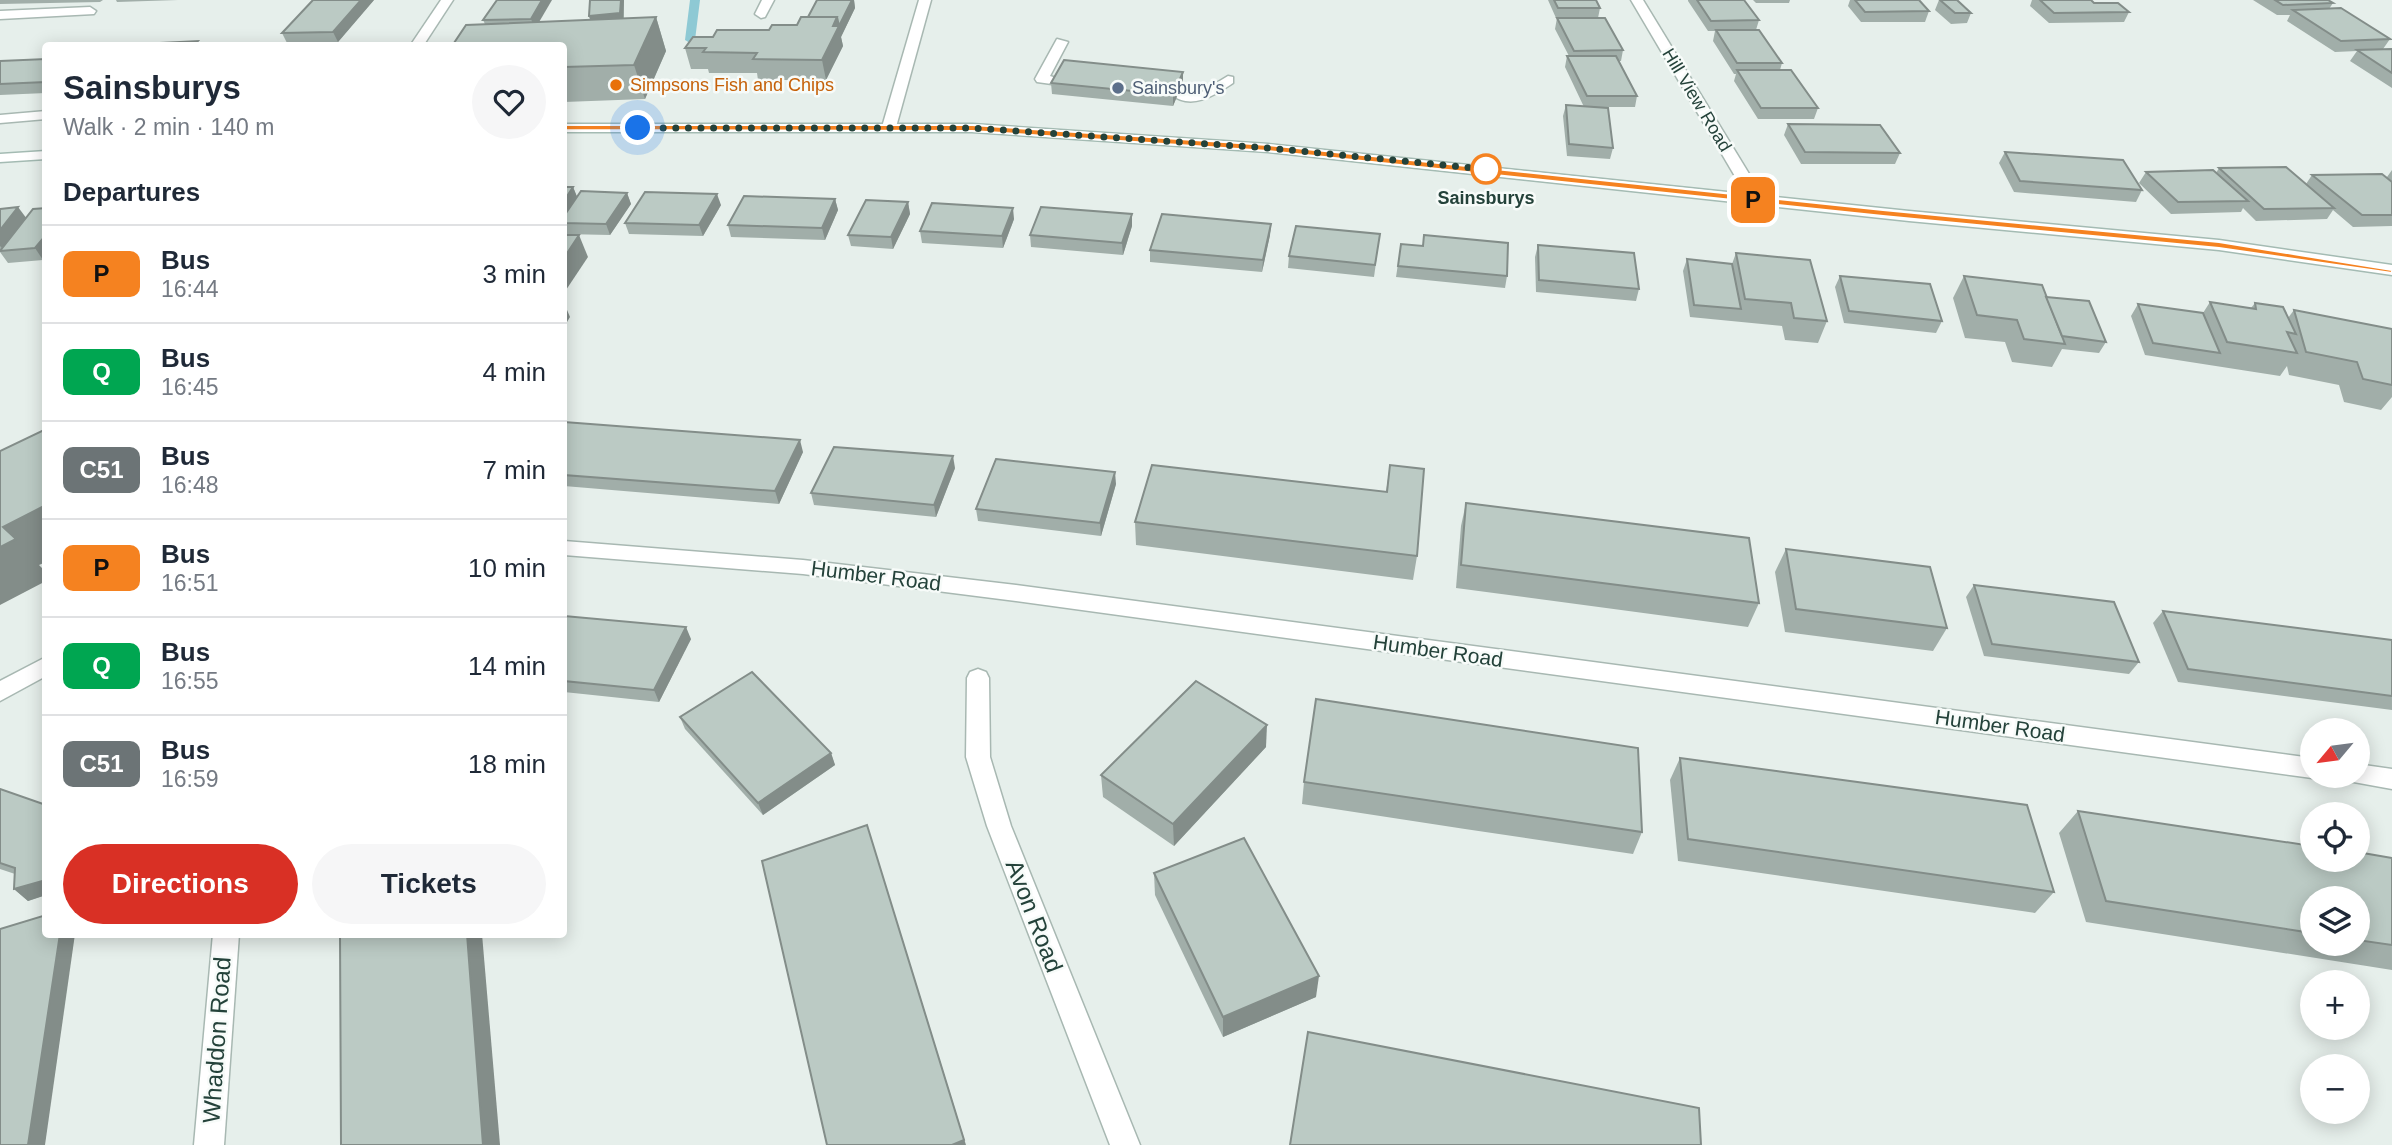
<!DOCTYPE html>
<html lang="en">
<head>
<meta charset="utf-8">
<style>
	:root { --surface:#fff; --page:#f6f6f7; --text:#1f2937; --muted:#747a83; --line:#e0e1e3; --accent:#d93025 }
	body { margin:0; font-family:Arial,sans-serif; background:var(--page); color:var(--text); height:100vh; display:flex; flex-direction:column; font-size:26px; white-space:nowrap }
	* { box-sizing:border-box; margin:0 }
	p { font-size:23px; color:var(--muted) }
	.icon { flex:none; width:38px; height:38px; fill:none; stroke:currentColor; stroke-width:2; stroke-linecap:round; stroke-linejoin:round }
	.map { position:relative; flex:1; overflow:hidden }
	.details { position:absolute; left:42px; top:42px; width:525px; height:896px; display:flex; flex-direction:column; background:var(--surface); border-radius:7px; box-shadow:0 4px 18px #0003 }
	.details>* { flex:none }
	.badge { padding:0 14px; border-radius:10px; font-size:24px; line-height:46px }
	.needle { width:46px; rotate:241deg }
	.fabs { position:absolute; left:2300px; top:718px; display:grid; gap:14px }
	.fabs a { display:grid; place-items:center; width:70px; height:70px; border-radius:50%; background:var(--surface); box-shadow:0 4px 18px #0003; font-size:35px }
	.you { position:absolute; width:35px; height:35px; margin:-18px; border:5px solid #fff; border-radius:50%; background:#1a73e8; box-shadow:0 0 0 10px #1a73e833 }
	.map>.badge { position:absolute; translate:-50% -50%; box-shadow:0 0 0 4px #fff }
	h2 { padding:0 21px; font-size:26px; line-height:63px }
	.round { display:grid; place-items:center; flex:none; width:74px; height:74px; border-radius:37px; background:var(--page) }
	.headline { display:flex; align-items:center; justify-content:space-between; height:119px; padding:0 21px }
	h1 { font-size:33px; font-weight:800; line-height:52px }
	.cta { display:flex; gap:14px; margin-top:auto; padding:14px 21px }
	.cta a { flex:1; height:80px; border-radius:42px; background:var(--accent); color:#fff; font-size:28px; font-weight:800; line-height:80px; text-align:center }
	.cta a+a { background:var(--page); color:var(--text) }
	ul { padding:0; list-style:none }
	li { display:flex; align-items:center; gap:21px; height:98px; padding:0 21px; border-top:2px solid var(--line) }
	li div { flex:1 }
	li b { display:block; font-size:26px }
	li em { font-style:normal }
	li .badge { min-width:77px; font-weight:700; text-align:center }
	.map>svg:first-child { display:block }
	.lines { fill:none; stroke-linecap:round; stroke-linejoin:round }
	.stream { fill:#8ec9d4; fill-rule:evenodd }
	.lane-casing { stroke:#a8b8b2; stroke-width:3 }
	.street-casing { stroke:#a8b8b2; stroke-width:3 }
	.secondary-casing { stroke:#a4bbb3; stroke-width:3 }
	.lane { fill:#fff; fill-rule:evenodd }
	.street { fill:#fff; fill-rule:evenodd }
	.secondary { fill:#fff; fill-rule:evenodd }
	.wall { fill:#a1aea9; fill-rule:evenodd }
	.shaded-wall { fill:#838d89 }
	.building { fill:#bbcac4; stroke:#838d89; stroke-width:2 }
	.line { fill:#f58220; stroke:#fff; stroke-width:2 }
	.walk { stroke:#24423a; stroke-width:7; stroke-dasharray:0 12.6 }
	.food-dot { fill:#e8710a; stroke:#f7fbf9; stroke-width:2.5 }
	.service-dot { fill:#5c6f8a; stroke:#f7fbf9; stroke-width:2.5 }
	.stop-dot { fill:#fff; stroke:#f58220; stroke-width:3.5 }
	.labels { text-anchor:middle; stroke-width:5; stroke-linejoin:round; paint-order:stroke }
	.far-food-label { font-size:18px; fill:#c56008; stroke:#f7fbf9; text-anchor:start }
	.far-service-label { font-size:18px; fill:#4e5e75; stroke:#f7fbf9; text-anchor:start }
	.far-street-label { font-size:18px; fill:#24423a; stroke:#f7fbf9 }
	.far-stop-label { font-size:18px; font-weight:bold; fill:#24423a; stroke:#f7fbf9 }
	.street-label { font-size:21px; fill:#24423a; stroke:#f7fbf9 }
	.near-street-label { font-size:24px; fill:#24423a; stroke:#f7fbf9 }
</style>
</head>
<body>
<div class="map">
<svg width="2392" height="1145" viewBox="0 0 2392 1145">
	<rect width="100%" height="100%" fill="#e6efeb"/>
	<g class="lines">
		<!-- stream -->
		<path class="stream" d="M690 0H700L695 40 690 43 685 40Z"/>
		<!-- lane casing -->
		<g class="lane-casing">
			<g id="lane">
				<path d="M90 7 96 11 94 14 0 19V11Z"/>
				<path d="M1057 39 1068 42 1050 76 1066 81 1059 85 1037 82 1035 79Z"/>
				<path d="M1228 76 1233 77V83C1215 95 1191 111 1171 94L1178 90 1200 93Z"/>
			</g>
		</g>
		<!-- street casing -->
		<g class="street-casing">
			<g id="street">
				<path d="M441 0H453L423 46H410Z"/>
				<path d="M762 0H774L765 17 761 18 755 14Z"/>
				<path d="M919 0H931L896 127 889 131 882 127Z"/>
				<path d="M1631 0H1643L1765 200 1762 203H1752L1749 200Z"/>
				<path d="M46 111V119L0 123V115Z"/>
				<path d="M564 541 803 560 1016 585 2312 758V775H2320L2312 778 1016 601 803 574 564 555Z"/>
				<path d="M46 657V676L0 701V681Z"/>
				<path d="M978 669 986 672 989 678 990 757 1011 826 1140 1145H1110L987 826 966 757 967 678 970 672Z"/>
				<path d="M2357 764 2392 769V789L2348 781 2346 775H2357Z"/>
				<path d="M213 934H239L224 1145H194Z"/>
			</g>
		</g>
		<!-- secondary casing -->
		<g class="secondary-casing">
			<g id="secondary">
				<path d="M564 124H972L1268 144 1909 211 2219 240 2392 265V275L2219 250 1909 221 1268 152 972 132H564Z"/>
				<path d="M46 151V159L0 162V154Z"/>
			</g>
		</g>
		<!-- lane -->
		<use href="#lane" class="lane"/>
		<!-- street -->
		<use href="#street" class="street"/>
		<!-- secondary -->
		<use href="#secondary" class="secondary"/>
	</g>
	<!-- wall -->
	<g class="wall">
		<path d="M0 0H103L100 2 0 4Z"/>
		<path d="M116 0H178L117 2Z"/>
		<path d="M313 0H374L338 42 287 43 282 33Z"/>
		<path d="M497 0 539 22 590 20 589 16 624 0V19L656 17 666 51 645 99 564 102V46L485 24 483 20Z"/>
		<path d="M817 0H854L855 8 841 37 843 46 826 80H758L757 73H709L708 69H691L685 48 713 37 769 30 797 25 808 17Z"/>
		<path d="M1548 0H1596L1600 8 1598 18 1623 50 1621 61H1619L1637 96 1635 107H1589L1613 148 1610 159 1567 156 1563 116 1566 105 1584 107 1565 67 1567 56H1569L1555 29 1557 18H1556Z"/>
		<path d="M1688 0H1744L1759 20 1756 30 1782 63 1780 70 1818 108 1814 119H1758L1734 81 1736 74H1734L1713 41 1715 31H1708L1688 1Z"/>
		<path d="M1753 0H1790L1789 3H1756Z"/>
		<path d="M1850 0H1919L1929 11 1925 22H1861L1848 6Z"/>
		<path d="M1939 0 1971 13 1967 23 1951 24 1935 10Z"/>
		<path d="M2032 0H2091L2094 3 2129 12 2124 22 2049 23 2030 6Z"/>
		<path d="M2253 0H2328L2333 3 2329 9 2390 39 2383 49H2392V88L2350 61 2357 51 2335 52 2287 21 2290 15H2277Z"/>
		<path d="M46 59V93L0 95V61Z"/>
		<path d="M1183 72V82L1173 106 1052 94 1051 83Z"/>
		<path d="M1788 124 1900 153 1895 164H1801L1784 135Z"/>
		<path d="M2005 152 2142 190 2136 202 2014 192 1999 163Z"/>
		<path d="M2219 168 2306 184 2312 175 2387 177 2392 170V226L2353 227 2333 210 2327 219 2256 221 2243 208 2241 212 2171 214 2139 183 2146 172 2216 173Z"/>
		<path d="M564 187H573L577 197 627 193 631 204 610 235 564 234Z"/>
		<path d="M835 199 838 210 825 240 731 237 728 225Z"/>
		<path d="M908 202 910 214 893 249 851 246 848 235Z"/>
		<path d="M721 205 703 236 629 234 625 223Z"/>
		<path d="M46 208V257L43 260 8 263 0 252V209L26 218Z"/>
		<path d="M1014 219 1003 248 922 243 920 231Z"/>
		<path d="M1271 224 1270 235 1262 272 1150 262V250Z"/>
		<path d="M1132 226 1123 255 1031 247 1030 235Z"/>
		<path d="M1380 234 1374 277 1288 268 1289 256Z"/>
		<path d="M1401 244 1507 276 1505 288 1396 277Z"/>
		<path d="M1538 245 1639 289 1636 301 1536 292 1535 257Z"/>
		<path d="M1736 253 1827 321 1818 343 1785 340 1782 326 1690 317 1683 271 1687 259 1732 264Z"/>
		<path d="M1840 276 1942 321 1936 333 1844 323 1835 287Z"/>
		<path d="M1964 276 2046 297 2106 342 2099 353 2062 349 2052 367 2012 362 2005 342 1965 338 1953 298Z"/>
		<path d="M2210 302 2251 308 2255 303 2288 318 2294 310 2392 329V397L2381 410 2344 402 2339 385 2289 375 2287 366 2280 376 2145 355 2131 316 2138 304 2203 313Z"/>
		<path d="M564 422 803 452 779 504 564 486Z"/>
		<path d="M1390 465 1417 556 1413 580 1136 545 1135 522 1386 492Z"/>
		<path d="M955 468 936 517 814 505 811 493Z"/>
		<path d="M1116 484 1101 536 978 521 976 509Z"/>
		<path d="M1466 503 1759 603 1748 627 1456 588 1461 526Z"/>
		<path d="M1786 549 1947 628 1933 651 1785 632 1775 572Z"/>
		<path d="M1974 585 2139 662 2129 674 1984 656 1966 597Z"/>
		<path d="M2163 611 2392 640V710L2178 682 2153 623Z"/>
		<path d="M564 616 691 639 659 702 564 692Z"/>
		<path d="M680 717 831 753 835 765 763 815 685 729Z"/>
		<path d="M1266 747 1174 846 1103 797 1101 775Z"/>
		<path d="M1680 758 2054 892 2035 913 1678 861 1670 780Z"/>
		<path d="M1304 782 1642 832 1633 854 1465 829 1302 804Z"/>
		<path d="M0 789 46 805V895L28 901 14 889 15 874 0 869Z"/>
		<path d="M2078 811 2392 858V970L2086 922 2059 833ZM2312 898H2357V943H2312Z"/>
		<path d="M1154 873 1316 997 1223 1037 1155 895Z"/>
	</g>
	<!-- shaded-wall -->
	<g class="shaded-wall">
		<path d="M361 0H374L338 42 333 32Z"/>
		<path d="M542 0H552L535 29 531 19Z"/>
		<path d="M621 0H624L623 23 593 27 589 16Z"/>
		<path d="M852 0H854L855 8 841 37 843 46 826 80 822 60 833 26 837 17Z"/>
		<path d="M656 17 666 51 645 99 634 65Z"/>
		<path d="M1183 72V82L1173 106V95Z"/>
		<path d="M573 187 578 199 564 218V201Z"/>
		<path d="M627 193 631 204 610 235 606 224Z"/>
		<path d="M717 194 721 205 703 236 699 225Z"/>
		<path d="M835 199 838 210 825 240 822 228Z"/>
		<path d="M908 202 910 214 893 249 891 237Z"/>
		<path d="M18 207 27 219 3 249 0 246V230Z"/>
		<path d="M1013 208 1014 219 1003 248 1002 236Z"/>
		<path d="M1132 214V226L1123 255 1122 243Z"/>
		<path d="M1271 224 1270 235 1262 272 1263 260Z"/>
		<path d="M46 235V257L43 260 35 248Z"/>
		<path d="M579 235 588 257 564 293V258Z"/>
		<path d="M565 305 570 317 564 327V307Z"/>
		<path d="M800 440 803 452 779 504 775 491Z"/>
		<path d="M953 456 955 468 936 517 934 505Z"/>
		<path d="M1115 472 1116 484 1101 536 1100 523Z"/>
		<path d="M46 505V562L39 565 46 572V581L0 605V547L3 527Z"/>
		<path d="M686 627 691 639 659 702 654 690Z"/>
		<path d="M1267 725 1266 747 1174 846 1173 824Z"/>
		<path d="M831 753 835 765 763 815 758 803Z"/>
		<path d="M867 825 966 1145H952Z"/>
		<path d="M46 880V895L28 901 14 889Z"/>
		<path d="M60 934H75L45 1145H28Z"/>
		<path d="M467 934H482L500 1145H483Z"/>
		<path d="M1319 976 1316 997 1223 1037V1017Z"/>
	</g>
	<!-- building -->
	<g class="building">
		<path d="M313 0H361L333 32 282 33Z"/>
		<path d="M497 0H542L531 19 483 20Z"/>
		<path d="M590 0H621L620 13 589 16Z"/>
		<path d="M817 0H852L839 26 837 17H808Z"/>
		<path d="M1554 0H1596L1600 8H1558Z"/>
		<path d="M1697 0H1744L1759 20 1711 21Z"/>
		<path d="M1855 0H1919L1929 11 1865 12Z"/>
		<path d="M1940 0H1957L1971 13H1955Z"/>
		<path d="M2040 0H2091L2094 3H2118L2129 12 2054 13Z"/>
		<path d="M2275 0H2328L2333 3 2283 5Z"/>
		<path d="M2341 8 2390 39 2341 41 2293 10Z"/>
		<path d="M656 17 634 65 564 67V46H452L466 25Z"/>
		<path d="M801 17H837L833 26H839L822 60 753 59 757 53 703 52 706 48H685L693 37H713L717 30H769L772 25H797Z"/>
		<path d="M1557 18H1605L1623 50 1574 51Z"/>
		<path d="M1716 30H1759L1782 63H1737Z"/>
		<path d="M198 41 194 46H157L160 43Z"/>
		<path d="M291 44 290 46H261Z"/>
		<path d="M2392 49V73L2357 50Z"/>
		<path d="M1567 56H1616L1637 96H1587Z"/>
		<path d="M46 59V82L0 84V61Z"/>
		<path d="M1064 60 1183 72 1173 95 1051 83Z"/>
		<path d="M1737 70H1791L1818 108H1761Z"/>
		<path d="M1566 105 1608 108 1613 148 1569 144Z"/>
		<path d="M1788 124 1880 125 1900 153 1805 152Z"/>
		<path d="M2005 152 2123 160 2142 190 2020 181Z"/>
		<path d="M2286 167 2334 208 2264 209 2219 168Z"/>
		<path d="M2213 170 2248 201 2178 202 2146 172Z"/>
		<path d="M2382 174 2392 182V215H2362L2312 175Z"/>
		<path d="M564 187H573L564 201Z"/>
		<path d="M581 191 627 193 606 224 564 223V216Z"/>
		<path d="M645 192 717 194 699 225 625 223Z"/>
		<path d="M744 196 835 199 822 228 728 225Z"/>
		<path d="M866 200 908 202 891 237 848 235Z"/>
		<path d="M932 203 1013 208 1002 236 920 231Z"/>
		<path d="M18 207 0 230V209Z"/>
		<path d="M1041 207 1132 214 1122 243 1030 235Z"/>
		<path d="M46 208V235L35 248 0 251 33 209Z"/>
		<path d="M1162 214 1271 224 1263 260 1150 250Z"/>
		<path d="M1296 226 1380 234 1375 265 1289 256Z"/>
		<path d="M564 235H579L564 258Z"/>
		<path d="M1424 235 1508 243 1507 276 1398 266 1401 244 1423 246Z"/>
		<path d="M1538 245 1634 253 1639 289 1539 280Z"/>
		<path d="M1736 253 1810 260 1827 321 1794 318 1791 303 1745 299Z"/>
		<path d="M1687 259 1732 264 1741 309 1694 305Z"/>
		<path d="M1840 276 1930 284 1942 321 1849 311Z"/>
		<path d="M1964 276 2042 285 2065 344 2024 339 2017 320 1977 315Z"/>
		<path d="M2046 297 2089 301 2106 342 2062 336Z"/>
		<path d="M2210 302 2256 309 2255 303 2283 307 2296 334 2287 332 2297 353 2227 342Z"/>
		<path d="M2138 304 2203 313 2220 353 2153 343Z"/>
		<path d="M2294 310 2392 329V385L2363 379 2357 362 2306 352Z"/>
		<path d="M564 422 800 440 775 491 564 475Z"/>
		<path d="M46 429V505L3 527 16 539 0 547V451Z"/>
		<path d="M834 447 953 456 934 505 811 493Z"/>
		<path d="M996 459 1115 472 1100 523 976 509Z"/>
		<path d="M1152 465 1387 492 1390 465 1424 469 1417 556 1135 522Z"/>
		<path d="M1466 503 1749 538 1759 603 1461 565Z"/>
		<path d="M1786 549 1930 567 1947 628 1796 609Z"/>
		<path d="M1974 585 2114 602 2139 662 1992 644Z"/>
		<path d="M2163 611 2392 640V696L2188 669Z"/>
		<path d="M564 616 686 627 654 690 564 681Z"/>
		<path d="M752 672 831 753 758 803 680 717Z"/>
		<path d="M1196 681 1267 725 1173 824 1101 775Z"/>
		<path d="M1316 699 1638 748 1642 832 1304 782Z"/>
		<path d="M1680 758 2027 805 2054 892 1688 839Z"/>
		<path d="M0 789 46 805V880L14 889 15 868 0 863Z"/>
		<path d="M2078 811 2312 846V859H2357V852L2392 858V945L2357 940V898H2312V933L2106 901Z"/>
		<path d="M867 825 964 1140 952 1145H827L762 861Z"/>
		<path d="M1244 838 1319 976 1223 1017 1154 873Z"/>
		<path d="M46 915V934H60L28 1145H0V929Z"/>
		<path d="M340 934H467L483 1145H341Z"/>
		<path d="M1308 1032 1699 1108 1701 1145H1290Z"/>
	</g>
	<!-- line -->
	<path class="line" d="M564 125H972L1268 145 1883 210 2219 242 2392 270V273L2219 248 1883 216 1268 151 972 131 560 130Z"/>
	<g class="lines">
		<!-- walk -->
		<path class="walk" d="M638 128H972L1268 148 1495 170 1486 169"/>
	</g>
	<!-- markers -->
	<circle class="food-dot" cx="616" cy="85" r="7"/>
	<circle class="service-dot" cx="1118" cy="88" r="7"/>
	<circle class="stop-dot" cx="1486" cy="169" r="14"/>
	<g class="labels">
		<!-- far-food labels -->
		<g class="far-food-label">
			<text x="630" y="91">Simpsons Fish and Chips</text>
		</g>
		<!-- far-service labels -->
		<g class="far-service-label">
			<text x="1132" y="94">Sainsbury's</text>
		</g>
		<!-- far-street labels -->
		<g class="far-street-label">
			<text transform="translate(1697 100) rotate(59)" y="6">Hill View Road</text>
		</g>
		<!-- far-stop labels -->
		<g class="far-stop-label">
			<text x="1486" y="204">Sainsburys</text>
		</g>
		<!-- street labels -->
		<g class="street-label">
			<text transform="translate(876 576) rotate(7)" y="7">Humber Road</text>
			<text transform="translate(1438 651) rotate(8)" y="7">Humber Road</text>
			<text transform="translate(2000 726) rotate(8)" y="7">Humber Road</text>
		</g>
		<!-- near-street labels -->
		<g class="near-street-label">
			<text transform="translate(1034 916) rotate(69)" y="8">Avon Road</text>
			<text transform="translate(217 1040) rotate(-86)" y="8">Whaddon Road</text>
		</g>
	</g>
</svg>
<div class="fabs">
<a><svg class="needle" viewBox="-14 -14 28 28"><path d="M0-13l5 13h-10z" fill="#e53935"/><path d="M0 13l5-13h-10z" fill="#747a83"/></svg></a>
<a><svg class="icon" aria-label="locate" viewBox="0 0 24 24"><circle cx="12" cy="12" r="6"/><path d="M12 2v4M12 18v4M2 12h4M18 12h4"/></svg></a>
<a><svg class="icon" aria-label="layers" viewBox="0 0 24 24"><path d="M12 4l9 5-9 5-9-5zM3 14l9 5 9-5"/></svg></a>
<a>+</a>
<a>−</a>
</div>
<div class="you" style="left:638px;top:128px"></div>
<b class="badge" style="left:1753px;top:200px;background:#f58220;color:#111">P</b>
<section class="details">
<div class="headline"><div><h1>Sainsburys</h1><p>Walk · 2 min · 140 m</p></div><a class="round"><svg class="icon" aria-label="heart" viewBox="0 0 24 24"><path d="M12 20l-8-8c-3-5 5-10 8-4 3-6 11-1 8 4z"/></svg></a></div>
<h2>Departures</h2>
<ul>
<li><span class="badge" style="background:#f58220;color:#111">P</span><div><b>Bus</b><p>16:44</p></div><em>3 min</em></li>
<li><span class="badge" style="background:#00a651;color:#fff">Q</span><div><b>Bus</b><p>16:45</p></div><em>4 min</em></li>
<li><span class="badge" style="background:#6c7476;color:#fff">C51</span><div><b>Bus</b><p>16:48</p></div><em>7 min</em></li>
<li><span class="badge" style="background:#f58220;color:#111">P</span><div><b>Bus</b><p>16:51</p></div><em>10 min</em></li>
<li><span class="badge" style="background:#00a651;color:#fff">Q</span><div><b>Bus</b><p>16:55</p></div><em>14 min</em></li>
<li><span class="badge" style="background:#6c7476;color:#fff">C51</span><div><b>Bus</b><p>16:59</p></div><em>18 min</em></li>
</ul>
<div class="cta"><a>Directions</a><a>Tickets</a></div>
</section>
</div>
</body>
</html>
